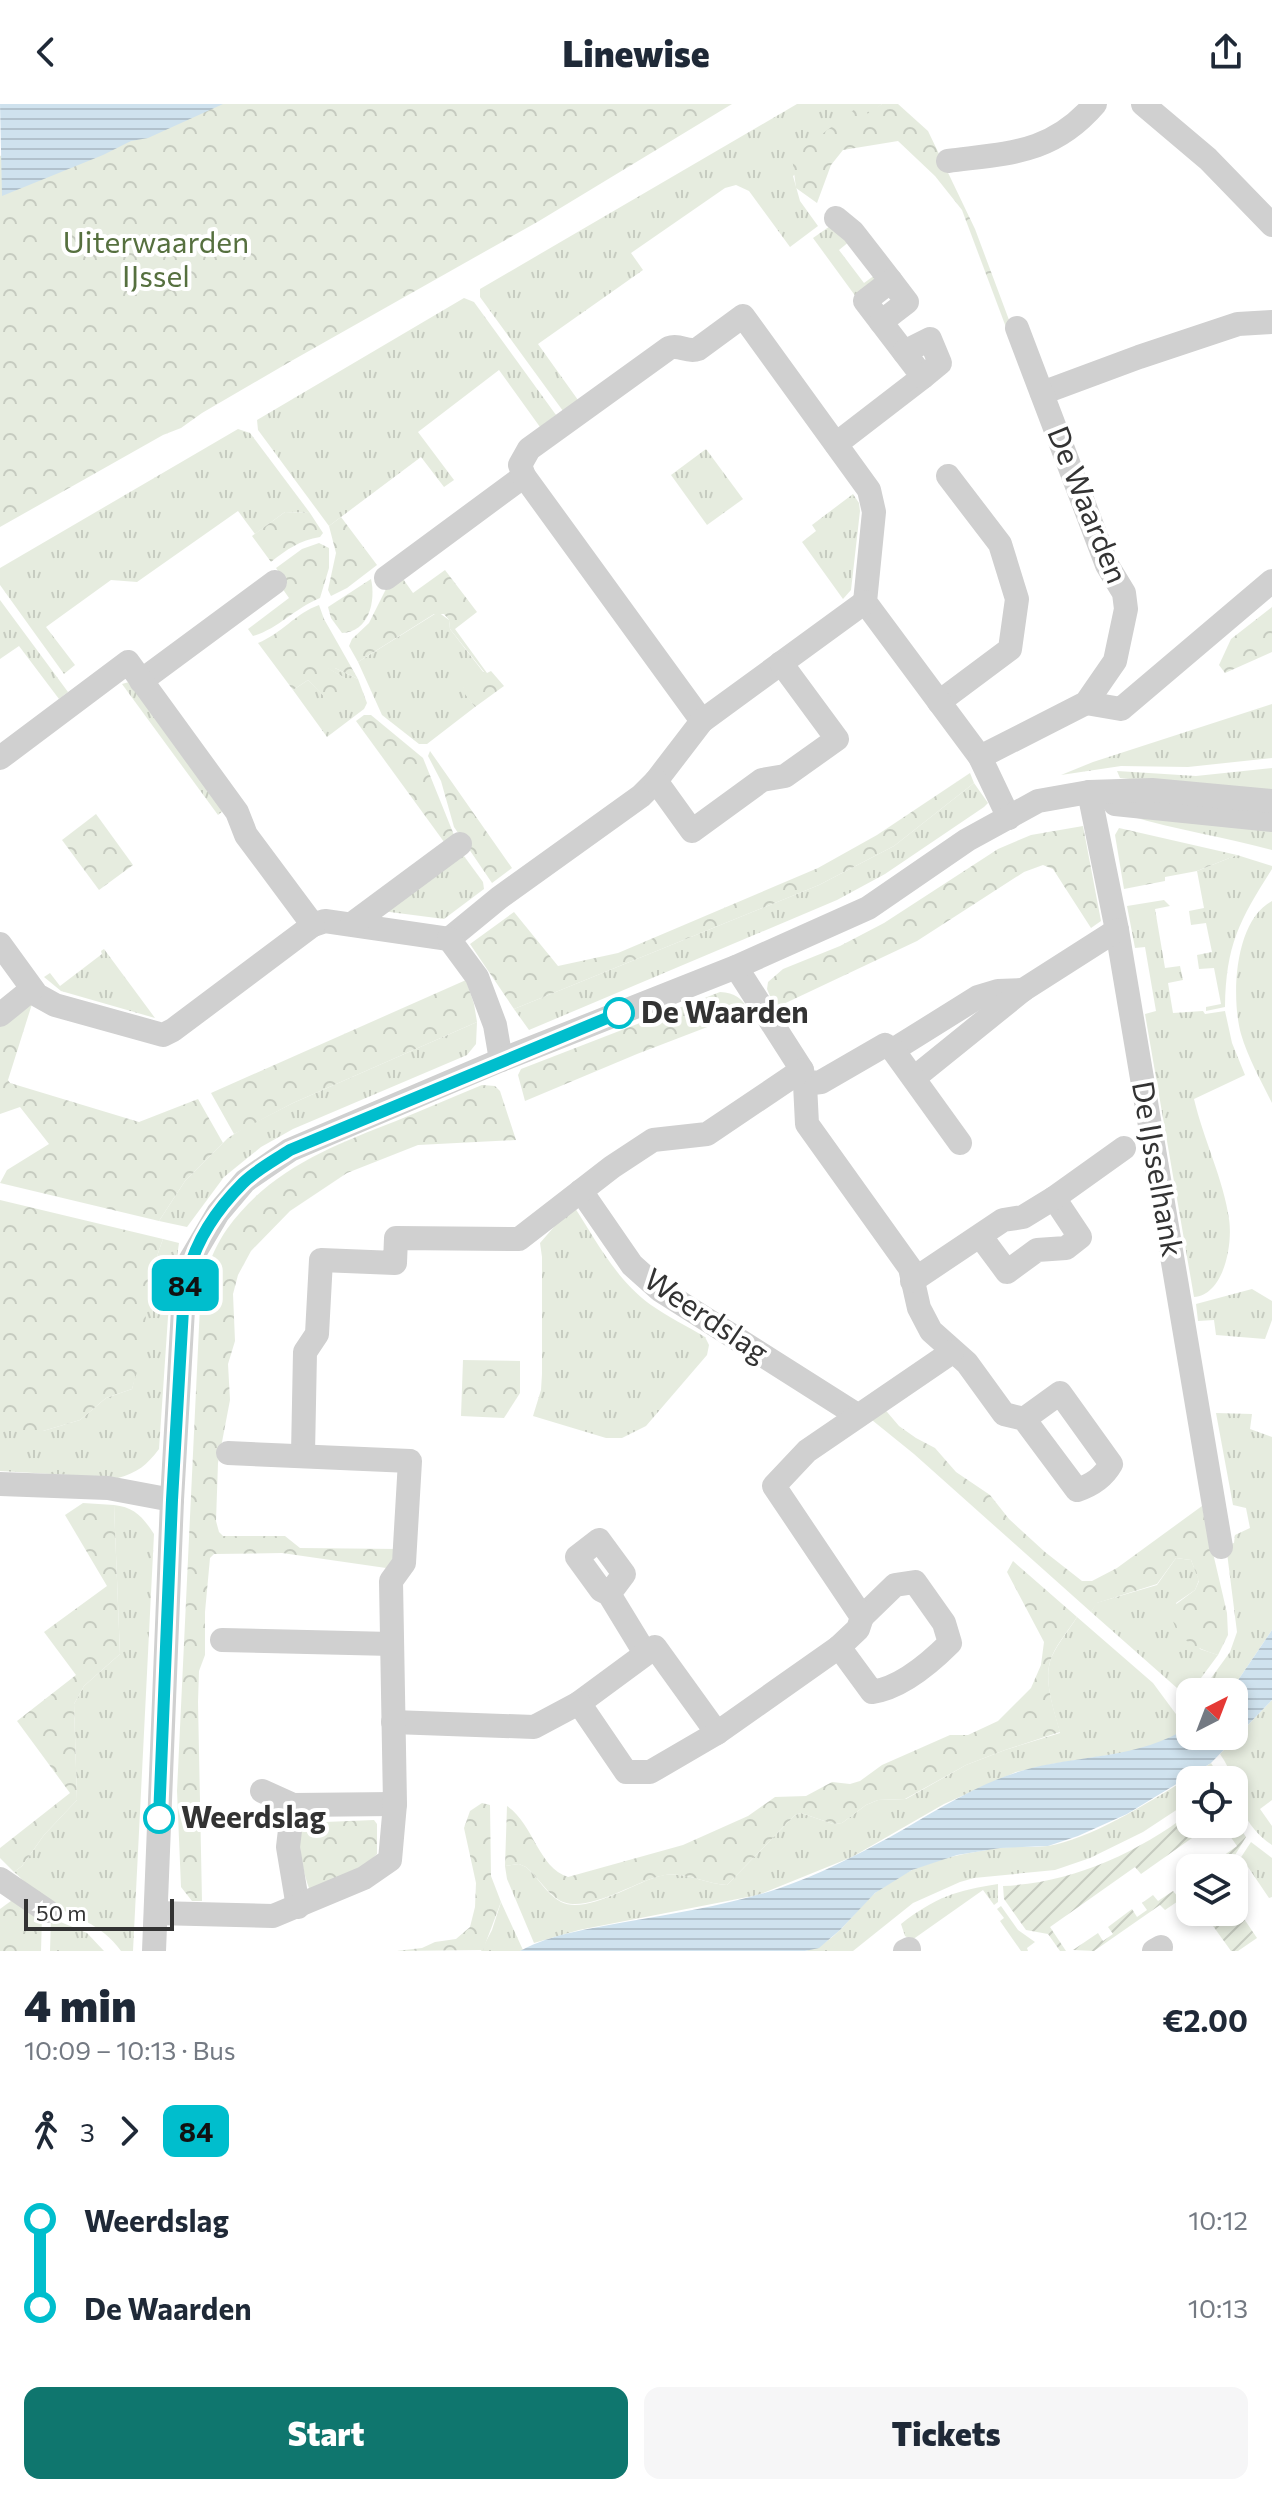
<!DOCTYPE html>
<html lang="en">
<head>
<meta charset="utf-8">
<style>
	:root { --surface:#fff; --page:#f6f6f7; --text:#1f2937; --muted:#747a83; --accent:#0f766e }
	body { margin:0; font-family:Commissioner,sans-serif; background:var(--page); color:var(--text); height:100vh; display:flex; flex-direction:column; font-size:30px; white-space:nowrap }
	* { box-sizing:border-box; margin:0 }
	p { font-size:26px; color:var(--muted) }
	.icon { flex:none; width:44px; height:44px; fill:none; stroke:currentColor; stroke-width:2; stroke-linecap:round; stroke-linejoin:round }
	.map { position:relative; height:1847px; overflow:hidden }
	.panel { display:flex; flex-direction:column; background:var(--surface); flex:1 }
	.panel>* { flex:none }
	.badge { padding:0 16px; border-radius:12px; font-size:28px; line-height:52px }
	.needle { width:52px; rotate:42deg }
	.buttons { position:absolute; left:1176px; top:1574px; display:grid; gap:16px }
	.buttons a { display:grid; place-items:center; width:72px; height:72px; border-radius:16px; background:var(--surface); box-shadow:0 4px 12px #0003; font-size:40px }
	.scale { position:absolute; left:24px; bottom:20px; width:150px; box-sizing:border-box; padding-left:8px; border:4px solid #333; border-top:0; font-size:22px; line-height:28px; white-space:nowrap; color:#333; -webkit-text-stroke:6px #fff; paint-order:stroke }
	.map>.badge { position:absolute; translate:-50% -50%; box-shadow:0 0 0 4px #fff }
	.legs { display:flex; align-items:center; gap:12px; height:88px; padding:0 24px; font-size:26px }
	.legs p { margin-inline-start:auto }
	.summary { display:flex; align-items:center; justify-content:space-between; height:136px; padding:0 24px }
	h1 { font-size:44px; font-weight:800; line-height:60px }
	.action { display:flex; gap:16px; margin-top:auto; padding:16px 24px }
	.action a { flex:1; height:92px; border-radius:16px; background:var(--accent); color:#fff; font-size:32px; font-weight:800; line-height:92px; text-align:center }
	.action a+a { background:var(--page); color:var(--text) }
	ul { padding:0 24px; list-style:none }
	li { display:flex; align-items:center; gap:28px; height:88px; font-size:30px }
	li i { display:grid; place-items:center; width:12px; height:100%; margin:0 10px; background:currentColor }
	li i::after { content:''; width:20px; height:20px; margin:-10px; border:6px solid; border-radius:50%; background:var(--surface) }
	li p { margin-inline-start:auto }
	li:first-child i { background:linear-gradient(#0000 50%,currentColor 0) }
	li:last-child i { background:linear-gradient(currentColor 50%,#0000 0) }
	header { display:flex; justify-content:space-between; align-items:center; height:104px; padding:0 24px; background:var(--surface); font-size:36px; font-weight:800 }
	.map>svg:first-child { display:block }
	.grass { fill:url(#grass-tufts) }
	.forest { fill:url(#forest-crowns) }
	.garden { fill:url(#garden-furrows) }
	.water { fill:url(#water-rules) }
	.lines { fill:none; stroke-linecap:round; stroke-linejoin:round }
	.minor { stroke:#d0d0d0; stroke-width:24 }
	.line-1-casing { stroke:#fff; stroke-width:18 }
	.line-1 { stroke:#00becd; stroke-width:12 }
	.stop-1-dot { fill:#fff; stroke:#00becd; stroke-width:4 }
	.labels { text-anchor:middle; stroke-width:8; stroke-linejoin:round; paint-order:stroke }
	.park-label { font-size:30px; fill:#56703f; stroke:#fff }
	.street-label { font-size:30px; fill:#333; stroke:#fff }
	.stop-label { font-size:30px; font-weight:bold; fill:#333; stroke:#fff; text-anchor:start }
</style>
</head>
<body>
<header><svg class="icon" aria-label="back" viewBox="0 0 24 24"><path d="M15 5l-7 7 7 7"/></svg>Linewise<svg class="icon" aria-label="share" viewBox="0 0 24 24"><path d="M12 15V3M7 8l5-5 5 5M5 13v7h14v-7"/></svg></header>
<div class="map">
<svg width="1272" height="1847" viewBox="0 0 1272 1847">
	<defs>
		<pattern id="grass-tufts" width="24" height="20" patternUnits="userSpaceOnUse" patternTransform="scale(2)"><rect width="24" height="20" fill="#e6ecdf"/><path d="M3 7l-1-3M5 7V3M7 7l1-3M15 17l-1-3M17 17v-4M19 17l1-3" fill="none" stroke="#c6cbc0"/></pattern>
		<pattern id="forest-crowns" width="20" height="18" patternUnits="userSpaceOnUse" patternTransform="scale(2)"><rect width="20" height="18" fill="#e6ecdf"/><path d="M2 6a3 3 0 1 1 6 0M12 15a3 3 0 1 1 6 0" fill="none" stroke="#c6cbc0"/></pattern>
		<pattern id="garden-furrows" width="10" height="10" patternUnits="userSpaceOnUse" patternTransform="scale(2)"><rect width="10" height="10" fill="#e6ecdf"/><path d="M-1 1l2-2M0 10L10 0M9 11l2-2" fill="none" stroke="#c6cbc0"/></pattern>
		<pattern id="water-rules" width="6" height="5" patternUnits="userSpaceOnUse" patternTransform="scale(2)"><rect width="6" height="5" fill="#cfe2ee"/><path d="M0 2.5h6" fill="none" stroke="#b2c2cd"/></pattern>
	</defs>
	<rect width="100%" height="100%" fill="#fff"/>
	<!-- grass -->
	<g class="grass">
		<path d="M797 0H882L793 72 800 97 818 122 790 143 749 87 736 81 725 84 631 149 643 166 538 240 578 296 563 307 480 193V185Z"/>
		<path d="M833 120 850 137 839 146 864 179 875 171 877 174 859 197 813 134Z"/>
		<path d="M464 194 474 198 556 311 540 323 499 266 418 328 454 376 444 383 421 353 329 422 258 326 257 316Z"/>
		<path d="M238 325 250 329 310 409 285 408 255 430 238 407 137 478 111 476 46 523 75 561 64 570 0 481V464Z"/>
		<path d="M706 345 743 395 707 421 671 371Z"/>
		<path d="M853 390 859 399 860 407 851 486 843 495 802 438 816 427 812 421Z"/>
		<path d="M0 496 68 588 59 595 19 542 0 555Z"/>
		<path d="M438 508 449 516 450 525 484 569 462 585 475 603 427 640H419L382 611 358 558Z"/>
		<path d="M327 564H335L358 575 367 599 364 605 327 633 293 586 308 576 336 604 345 574Z"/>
		<path d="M129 578 223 707 218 711 122 580Z"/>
		<path d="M1272 600V654L1188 663 1121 662 1061 671 1093 658Z"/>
		<path d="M1272 664V689L1120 674 1117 667 1196 672Z"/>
		<path d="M974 679 988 699 984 703 885 770 837 796 529 926 514 905 819 781 894 742Z"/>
		<path d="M1130 712 1272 722V746C1225 733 1177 726 1130 712Z"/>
		<path d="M461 748 483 778 484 785 444 815 382 807Z"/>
		<path d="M1237 751 1272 762V765C1239 817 1226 841 1225 903L1206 907V903L1221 900 1214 864 1199 865 1197 851 1212 848 1206 819 1191 821 1189 807 1204 804 1197 767Z"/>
		<path d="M1164 796 1170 802 1155 805 1165 864 1180 862 1183 876 1168 879 1173 909 1203 907 1205 910 1225 907 1232 939 1245 971 1194 995C1203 1034 1224 1077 1229 1115 1233 1140 1224 1191 1194 1193L1145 910 1156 907 1145 843 1135 844 1127 802Z"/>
		<path d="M1272 797V999C1261 977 1248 954 1241 930 1231 894 1234 817 1272 797Z"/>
		<path d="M104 845 155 914 61 887 44 873 50 869 60 882 102 850 101 847Z"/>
		<path d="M477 918 476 940 467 951 293 1025 261 1043 224 1073 187 1123 159 1117 185 1077 228 1034 242 1025 293 999Z"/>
		<path d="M573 1101C596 1136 616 1176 651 1201 668 1213 687 1222 705 1233L709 1241 707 1251 646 1322 622 1334H606L533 1312 541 1286 542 1270V1153L540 1139Z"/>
		<path d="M163 1135 179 1139 168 1213 159 1345C147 1361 137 1369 118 1374L0 1367V1327H43L80 1316 106 1294 132 1285C145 1235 144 1183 163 1135Z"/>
		<path d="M1252 1185 1272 1197V1216L1265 1235 1216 1231 1214 1216 1198 1217 1196 1200Z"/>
		<path d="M1216 1309 1252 1310 1250 1325 1272 1333V1526L1230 1588H1201L1230 1548 1237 1528 1226 1441 1234 1439 1235 1431 1250 1424 1246 1404 1233 1401Z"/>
		<path d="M114 1401C134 1403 143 1413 154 1430L133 1847H121C101 1819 75 1814 47 1798 35 1791 25 1777 14 1768L22 1762 44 1731 77 1696 74 1600 84 1582 120 1550Z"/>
		<path d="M1176 1454 1191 1456 1199 1476 1195 1486 1176 1499 1200 1545 1218 1551 1184 1597 1177 1584 1091 1508 1096 1499 1157 1481Z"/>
		<path d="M1077 1513 1153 1579 1187 1625 1168 1637 1134 1647 1052 1660 1016 1668 944 1700 852 1753 758 1791 579 1826 534 1839 507 1775 505 1762 519 1760 526 1763C538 1773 546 1790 561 1798 586 1811 635 1778 660 1772 684 1766 704 1780 727 1781L795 1711 801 1709 833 1720 842 1719 866 1701 878 1696 906 1695 966 1661 1005 1646 1060 1629C1054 1606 1042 1575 1052 1552 1058 1539 1069 1526 1077 1513Z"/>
		<path d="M1272 1596V1696L1260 1705 1272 1722V1741C1232 1714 1243 1682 1220 1650Z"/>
		<path d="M1211 1659 1221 1675 1190 1676V1697L1143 1728 1090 1754 1055 1766 974 1774 960 1778 913 1799 853 1847H805C836 1840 851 1810 874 1790 884 1781 899 1773 910 1767 937 1753 970 1749 999 1744 1015 1742 1032 1744 1048 1742 1097 1734 1169 1686 1211 1659Z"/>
		<path d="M1251 1738 1272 1754V1793L1269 1794 1248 1763 1234 1773V1764Z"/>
		<path d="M998 1780V1798L994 1801 983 1786 912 1836 905 1832 901 1820C934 1794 957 1786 998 1780Z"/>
		<path d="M501 1798 523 1846 520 1847H481L492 1826Z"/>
		<path d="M1001 1802 1018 1826 1035 1838 1027 1844 1028 1847H1021L1000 1817 1004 1814 997 1805Z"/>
		<path d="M51 1814 87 1829 104 1847H50Z"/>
	</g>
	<!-- forest -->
	<g class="forest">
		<path d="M124 0H732L539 117 293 256 202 309 181 324 163 331 0 423V52Z"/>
		<path d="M882 0H898L928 27 975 125 1018 240 1013 242 962 106 935 72 898 37 843 46 831 61 817 99 796 84 792 53 855 5 867 10Z"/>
		<path d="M285 408 310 409 323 429 320 433C300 436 286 446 271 458L252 432Z"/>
		<path d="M341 413 377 461 347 484 331 492 328 486 336 449 329 422Z"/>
		<path d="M319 439 329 444V464L320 494C295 504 278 525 253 532L248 525 289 494 282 484 287 480 276 464 302 445Z"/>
		<path d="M445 466 477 508 455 525 487 569 491 567 504 582 475 603 461 585 484 568 450 525 449 516 444 510H434L358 558 349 542 352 535 369 519 388 481 401 472 413 489Z"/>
		<path d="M371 475C376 497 369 528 342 529L331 514 328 503Z"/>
		<path d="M319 501 324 515 358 575 335 564H328L345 574 352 583 349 592 336 605 308 576 293 586 258 539C281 530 296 509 319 501Z"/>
		<path d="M1272 503V548L1225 569 1219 561 1231 535Z"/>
		<path d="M364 611H371L423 654 456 736 447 742 356 617Z"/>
		<path d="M430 647 512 764 492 779 454 723 441 677 428 652Z"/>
		<path d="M970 669 974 679 894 742 819 781 514 905 470 840 514 808 558 862 618 849 818 764 877 731Z"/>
		<path d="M96 710 133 761 99 786 62 736Z"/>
		<path d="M1083 722 1101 817 1091 824 1053 765 1043 761 1024 768 917 837 775 904 767 885 768 878 783 865 840 842 884 819 998 745 1031 731Z"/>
		<path d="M1119 724 1237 751 1197 767 1165 773V777L1124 785 1115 731Z"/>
		<path d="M466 876 474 900 477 918 293 999 234 1030 211 989Z"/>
		<path d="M720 888C735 889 742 894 749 907L637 950 525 997 518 971 521 965Z"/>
		<path d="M32 900 8 976 10 979 139 1018 198 995 223 1039 185 1077 159 1117 0 1079 7 1066 49 1040 20 1003 0 1010V920Z"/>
		<path d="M482 981 495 982 500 987 516 1036 418 1041 347 1069 290 1107 251 1147 238 1171 233 1190 235 1237 228 1260 230 1296 218 1359 216 1417 219 1428 223 1432H285L300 1444 398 1445 393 1465 282 1449 214 1450 210 1454 205 1508V1551L199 1567 198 1598 202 1797H192L181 1783 177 1687 201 1181C208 1162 215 1142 227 1125 269 1066 332 1042 396 1017 425 1005 453 993 482 981Z"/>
		<path d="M0 1096 163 1135C144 1183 148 1236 132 1285L106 1294 80 1316 43 1327H0Z"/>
		<path d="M463 1256 520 1257V1289L504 1314 461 1312Z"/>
		<path d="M882 1302 899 1322 916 1334 935 1344 956 1368 990 1391 1009 1415 1045 1448 1082 1477H1092L1117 1464 1202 1402 1227 1509 1228 1531 1218 1551C1193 1543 1172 1534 1171 1504L1195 1486 1199 1477 1191 1456 1176 1454 1157 1480 1097 1499 1091 1508 914 1350 867 1312Z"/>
		<path d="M83 1399 114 1401 120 1550 84 1582 74 1600 77 1696 44 1731 22 1762 14 1768 0 1754V1744L70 1689 17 1617 76 1571 44 1528 107 1482 65 1411Z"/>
		<path d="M1013 1457 1077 1513C1069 1526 1058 1538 1052 1552 1042 1575 1054 1605 1060 1628L1005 1646 966 1661 905 1695 878 1696 866 1701 842 1719 833 1720 801 1709 795 1711 727 1781C704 1780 684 1766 661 1772 633 1778 581 1814 556 1794 544 1785 537 1772 526 1763L519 1760 505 1762 507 1702C533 1719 538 1763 568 1773L683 1741 748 1712 775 1693 806 1692 832 1678 850 1680 860 1677 882 1661 950 1631H968L998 1617 1031 1584 1041 1561 1044 1538 1007 1468Z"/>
		<path d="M482 1699 490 1701 491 1772 501 1798 483 1846 396 1847 422 1844 435 1838 456 1835 470 1823 475 1803 476 1779 464 1724 470 1707Z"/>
		<path d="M374 1716 377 1720V1750L364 1762 310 1787C302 1766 298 1742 300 1719Z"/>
		<path d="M15 1794 42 1812 41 1847H0V1805Z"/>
	</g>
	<!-- garden -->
	<g class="garden">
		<path d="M1190 1709V1720H1234V1715L1246 1733 1229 1761 1217 1764 1213 1759 1237 1742 1223 1722 1214 1728 1209 1722 1141 1770 1135 1763 1050 1823 1066 1847H1060L1048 1830 1026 1826 1004 1795 1003 1782C1072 1779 1135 1750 1190 1709Z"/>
		<path d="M1190 1775V1789L1165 1806 1160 1801 1094 1847 1073 1846 1098 1829 1103 1837 1113 1830 1108 1823 1132 1805 1137 1813 1147 1806 1142 1799 1153 1791 1158 1797 1173 1787 1179 1794 1183 1790 1179 1783Z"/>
		<path d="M1234 1800 1257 1834 1238 1847H1231L1203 1808H1234Z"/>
	</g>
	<!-- water -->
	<g class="water">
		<path d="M0 0H223L148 34 131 37 103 51 2 92Z"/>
		<path d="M1272 1526V1596L1211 1659 1127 1710 1078 1732 1048 1742 1000 1744 957 1751 912 1766 875 1789 840 1826 819 1844 805 1847H520C554 1829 589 1825 625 1818 677 1809 730 1801 780 1784 818 1771 855 1752 890 1733 933 1709 974 1681 1021 1667 1078 1650 1139 1656 1190 1622V1632H1234V1588H1230Z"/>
	</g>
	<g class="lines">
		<!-- minor -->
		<g class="minor">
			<path d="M1143 0 1208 55 1272 121"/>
			<path d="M948 57C1009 49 1052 50 1095 0"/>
			<path d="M836 114 853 128 891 177 865 197 923 273 836 340"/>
			<path d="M881 218 907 198 891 177"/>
			<path d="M904 248 930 235 940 259 923 273"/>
			<path d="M1042 289 1139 253 1238 220 1272 218"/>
			<path d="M386 474 524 372"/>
			<path d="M141 577 275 478"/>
			<path d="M939 598 1010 545 1017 495 1000 440 948 372"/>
			<path d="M1086 599 1121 605 1272 477"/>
			<path d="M702 617 524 372 520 361 529 345 669 244C680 240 687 249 698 245L743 212 869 386 874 408 865 498 980 653 1009 714"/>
			<path d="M980 653 1086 599 1115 557 1126 505 1124 489 1107 461 1017 224"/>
			<path d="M0 654 128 558 237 708 246 731 313 821 325 817 449 835 499 794 641 692 656 677 702 617 865 498"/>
			<path d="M656 677 692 727 762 676 785 672 837 635 781 559"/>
			<path d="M1089 688 1117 826 1221 1443"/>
			<path d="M1115 700 1272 716"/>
			<path d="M352 820 460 740"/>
			<path d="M449 835 477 873 495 921 501 956"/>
			<path d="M0 840 37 891 55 901 163 931 173 926 313 821"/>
			<path d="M736 863 802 966 805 980 807 1020 910 1164 919 1204 931 1227 967 1259 1004 1310 1024 1315 1077 1386C1092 1381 1103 1374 1111 1360L1060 1289 1024 1315"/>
			<path d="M0 911 32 885"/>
			<path d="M893 946 978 893 998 887 1023 886"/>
			<path d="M914 974 1023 886 1117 826"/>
			<path d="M805 980 821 978 885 941 893 946 960 1039"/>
			<path d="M581 1087 632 1161 660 1186 857 1311"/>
			<path d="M981 1133 1007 1168 1037 1146 1066 1144 1080 1133 1054 1094"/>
			<path d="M912 1177 1003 1116 1023 1113 1054 1094 1124 1044"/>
			<path d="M303 1350 305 1248 317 1230 321 1156 395 1159 396 1134 519 1135 612 1063 653 1036 707 1030 802 966"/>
			<path d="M0 1380 108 1384 172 1396"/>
			<path d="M609 1490 601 1486 577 1453 599 1436 624 1470 609 1490 645 1549"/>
			<path d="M222 1536 392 1540"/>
			<path d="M839 1543 872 1588C901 1584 930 1559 950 1539L944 1519 915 1478 895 1481 862 1513"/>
			<path d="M579 1599 655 1543 717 1629"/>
			<path d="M393 1618 534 1623 579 1599 626 1668H650L717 1629 839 1543 858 1525 862 1513 774 1382 807 1347 952 1248"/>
			<path d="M262 1687 293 1701"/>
			<path d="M0 1775 47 1807"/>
			<path d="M298 1803 288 1743 293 1701 395 1700"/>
			<path d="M156 1809 273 1812 364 1774 390 1756 395 1700 391 1477 404 1459 410 1357 228 1349"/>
			<path d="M154 1847 172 1396 184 1188 188 1160 218 1109 245 1077 290 1046 501 956 736 863 868 804 967 736 1038 697 1089 688 1152 686 1272 697"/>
			<path d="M905 1847 909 1845"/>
			<path d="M1154 1847 1161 1843"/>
		</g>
	</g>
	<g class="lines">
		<!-- line-1 casing -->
		<g class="line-1-casing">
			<path id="line-1" d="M159 1714 172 1396 184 1188C190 1146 213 1109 243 1079 256 1066 275 1056 290 1046L619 909"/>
		</g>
		<!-- line-1 -->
		<use href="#line-1" class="line-1"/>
	</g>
	<!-- markers -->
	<g class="stop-1-dot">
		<circle cx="619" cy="909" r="14"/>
		<circle cx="159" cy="1714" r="14"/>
	</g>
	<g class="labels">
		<!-- park labels -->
		<g class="park-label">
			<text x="156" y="149">Uiterwaarden<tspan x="156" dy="34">IJssel</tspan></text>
		</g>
		<!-- street labels -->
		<g class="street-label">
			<text transform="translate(1087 401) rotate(68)" y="10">De Waarden</text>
			<text transform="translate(1157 1065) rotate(80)" y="10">De IJsselhank</text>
			<text transform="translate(706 1212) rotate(34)" y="10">Weerdslag</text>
		</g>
		<!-- stop labels -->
		<g class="stop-label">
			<text x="641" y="919">De Waarden</text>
			<text x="181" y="1724">Weerdslag</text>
		</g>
	</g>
</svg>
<div class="buttons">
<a><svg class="needle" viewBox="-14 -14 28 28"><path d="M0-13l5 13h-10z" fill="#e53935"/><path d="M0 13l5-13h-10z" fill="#747a83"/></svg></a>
<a><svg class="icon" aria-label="locate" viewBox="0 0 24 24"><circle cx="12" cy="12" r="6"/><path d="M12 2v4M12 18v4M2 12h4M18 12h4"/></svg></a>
<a><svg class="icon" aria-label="layers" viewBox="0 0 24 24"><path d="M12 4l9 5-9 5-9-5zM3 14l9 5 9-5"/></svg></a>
</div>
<div class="scale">50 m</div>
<b class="badge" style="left:185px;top:1181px;background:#00becd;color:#111">84</b>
</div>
<section class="panel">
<div class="summary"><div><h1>4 min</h1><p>10:09 – 10:13 · Bus</p></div><b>€2.00</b></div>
<div class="legs"><svg class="icon" aria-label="walk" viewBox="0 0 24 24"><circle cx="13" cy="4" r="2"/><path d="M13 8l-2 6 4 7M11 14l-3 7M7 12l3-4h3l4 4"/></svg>3<svg class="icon" aria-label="forward" viewBox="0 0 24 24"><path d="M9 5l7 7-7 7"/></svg><b class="badge" style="background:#00becd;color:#111">84</b></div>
<ul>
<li><i style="color:#00becd"></i><b>Weerdslag</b><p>10:12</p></li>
<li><i style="color:#00becd"></i><b>De Waarden</b><p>10:13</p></li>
</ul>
<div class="action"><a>Start</a><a>Tickets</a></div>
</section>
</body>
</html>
